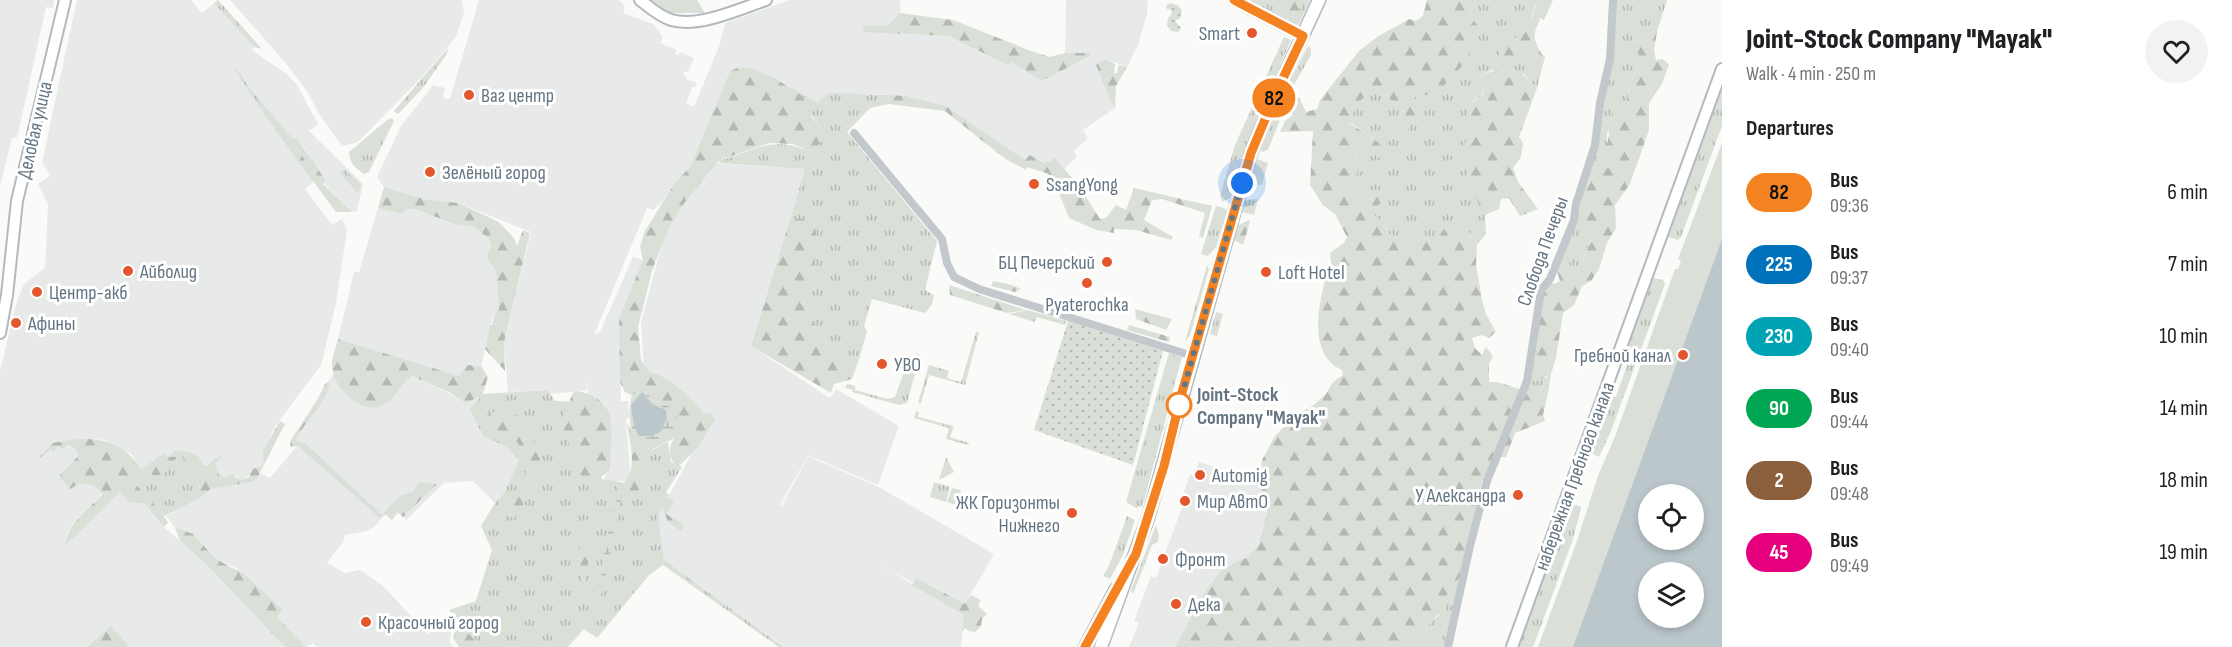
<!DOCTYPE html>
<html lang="en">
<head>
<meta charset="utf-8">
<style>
	:root { --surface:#fff; --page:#f2f2f2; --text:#202124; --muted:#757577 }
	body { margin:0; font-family:"Sofia Sans Condensed",sans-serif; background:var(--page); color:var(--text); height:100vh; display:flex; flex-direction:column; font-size:22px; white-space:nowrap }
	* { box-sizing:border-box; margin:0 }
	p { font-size:20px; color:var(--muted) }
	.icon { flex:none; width:33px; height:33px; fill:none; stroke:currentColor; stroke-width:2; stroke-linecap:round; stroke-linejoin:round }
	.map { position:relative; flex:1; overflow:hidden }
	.panel { display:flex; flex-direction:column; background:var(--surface); width:510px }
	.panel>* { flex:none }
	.badge { padding:0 12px; border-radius:20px; font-size:21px; line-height:39px }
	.buttons { position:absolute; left:1638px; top:484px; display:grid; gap:12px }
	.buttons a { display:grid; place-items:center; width:66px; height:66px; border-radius:50%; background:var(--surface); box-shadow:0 3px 9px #0003; font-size:30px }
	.you { position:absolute; width:30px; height:30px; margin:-15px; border:4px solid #fff; border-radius:50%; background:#1a73e8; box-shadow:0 0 0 9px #1a73e833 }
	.map>.badge { position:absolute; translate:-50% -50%; box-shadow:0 0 0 3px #fff }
	h2 { padding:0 24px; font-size:22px; line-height:54px }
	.round { display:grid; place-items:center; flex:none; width:63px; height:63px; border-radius:32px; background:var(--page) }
	.head { display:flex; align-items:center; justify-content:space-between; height:102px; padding:0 24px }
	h1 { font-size:28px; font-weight:800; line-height:45px }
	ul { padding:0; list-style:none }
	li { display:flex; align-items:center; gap:18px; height:72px; padding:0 24px }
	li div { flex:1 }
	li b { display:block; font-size:22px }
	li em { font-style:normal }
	li .badge { min-width:66px; font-weight:700; text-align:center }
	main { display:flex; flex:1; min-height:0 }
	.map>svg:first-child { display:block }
	.built { fill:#e8e9e9 }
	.grass { fill:url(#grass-tufts) }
	.forest { fill:url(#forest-firs) }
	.wetland { fill:url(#wetland-marsh) }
	.park { fill:url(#park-dots) }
	.garden { fill:#dadfd7; fill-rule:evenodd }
	.water { fill:#bbc7cb; fill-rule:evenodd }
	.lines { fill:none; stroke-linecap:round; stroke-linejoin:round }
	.secondary-casing { stroke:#b3babf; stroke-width:14 }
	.primary-casing { stroke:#b5babe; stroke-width:15 }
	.street { stroke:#c3c8cc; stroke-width:8 }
	.secondary { stroke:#fff; stroke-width:10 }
	.primary { stroke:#fff; stroke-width:12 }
	.line-casing { stroke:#fff; stroke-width:14 }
	.line { stroke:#f58220; stroke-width:9 }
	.walk { stroke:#657683; stroke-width:6; stroke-dasharray:0 10.8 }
	.poi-dot { fill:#e4572e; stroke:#fff; stroke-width:2 }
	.stop-dot { fill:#fff; stroke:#f58220; stroke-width:3 }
	.labels { text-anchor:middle; stroke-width:6; stroke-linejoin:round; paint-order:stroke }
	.poi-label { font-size:20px; fill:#657683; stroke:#fff; text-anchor:start }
	.street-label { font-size:20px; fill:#657683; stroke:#fff }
	.stop-label { font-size:20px; font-weight:bold; fill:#657683; stroke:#fff; text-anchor:start }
</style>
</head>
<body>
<main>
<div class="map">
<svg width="1722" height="647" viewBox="0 0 1722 647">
	<defs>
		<pattern id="grass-tufts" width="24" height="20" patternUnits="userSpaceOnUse" patternTransform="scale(1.5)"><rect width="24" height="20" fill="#dadfd7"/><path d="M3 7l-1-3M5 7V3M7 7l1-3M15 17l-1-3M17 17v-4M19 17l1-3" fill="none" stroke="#b4b9b4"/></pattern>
		<pattern id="forest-firs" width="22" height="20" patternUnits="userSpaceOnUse" patternTransform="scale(1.5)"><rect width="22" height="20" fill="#dadfd7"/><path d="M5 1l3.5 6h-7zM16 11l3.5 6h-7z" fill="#b4b9b4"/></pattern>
		<pattern id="wetland-marsh" width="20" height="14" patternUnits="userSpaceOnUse" patternTransform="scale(1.5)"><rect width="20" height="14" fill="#dadfd7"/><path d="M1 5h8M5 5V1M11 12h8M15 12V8" fill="none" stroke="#b4b9b4"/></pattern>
		<pattern id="park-dots" width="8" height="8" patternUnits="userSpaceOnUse" patternTransform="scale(1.5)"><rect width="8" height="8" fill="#dadfd7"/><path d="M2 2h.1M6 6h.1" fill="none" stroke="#b4b9b4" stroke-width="1.8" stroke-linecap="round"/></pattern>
	</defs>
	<rect width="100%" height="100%" fill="#fafaf8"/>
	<!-- built -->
	<g class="built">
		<path d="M0 0H54L53 8 46 7 17 138H12L0 186Z"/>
		<path d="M77 0H191L202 13 214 3 216 4 254 47 252 50 288 75 297 85 318 124 309 131 363 184 357 211 352 212 323 183 325 180 303 146 293 140 252 91 237 69 236 71 314 182 305 189 332 225 342 219 347 230 336 303 321 365 276 425 271 434 270 441 262 452 264 460 261 467 243 480 219 475 215 464 221 457H218L207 466 203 465 187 451 176 450 167 457 164 454 142 469 131 454 105 440 93 439H76L52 443 42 456 58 446 66 445 75 449 79 455 59 477 79 484 94 485 102 494 77 518 68 531 64 546 120 492 144 503 164 527 204 562 285 647H130L111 626 87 647H0V372L16 304 24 284 45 268 48 204 38 184 50 176 42 162Z"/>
		<path d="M230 0H462L464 13 456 37 422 77 358 142 342 146 319 114 307 91 284 61Z"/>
		<path d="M479 0H619L625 6 623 13 653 24 663 37 660 43 677 50 675 54 679 55 680 52 694 58 688 72 685 71 683 74 687 76 686 79 697 83 695 87H692L686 103 694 107 720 44 725 23 790 0H900L901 34 949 36 1011 61 1089 53H1065L1066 0H1148L1147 14 1138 45 1127 67 1106 59 1108 93 1115 108 1083 130 1088 138 1074 151 1077 157 1064 169 1033 166 946 106 910 97 877 94H856L818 103 775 78 752 68 730 71 690 167 674 184 661 203 653 210 647 208 594 335 600 332 633 257 643 260 619 320 621 401H628L629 418 626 419 631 481H605L606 406 588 394V377L587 390 551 394 548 390 508 392 504 342 531 232 458 203 424 199 384 187 377 177 401 126 433 85 445 88 443 98 450 99Z"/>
		<path d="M713 163 805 169 751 346 830 398 836 389 899 426 878 485 808 455 780 505 782 506 808 456 879 487 994 554 965 604 916 578 913 583 879 564 964 615 961 647H785L664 560 658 516 711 418 644 370 641 322 671 211Z"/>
		<path d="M378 208 401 214 407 209 418 210 454 224 474 227 488 238 498 272 499 310 495 314 490 325 481 366 468 365 459 376 338 339 354 272H359Z"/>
		<path d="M333 374 347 396 393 397 405 381 412 376 451 394 465 403 482 396 505 446 519 460 504 493 495 503 473 481 444 483 406 520 398 512 392 520 385 514 375 526 367 531 345 535 343 542 327 563 345 573 360 570 383 586 428 634 442 622 451 632 450 643 453 647H317L313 643 306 647 277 617 283 610 244 572 215 558 193 534 175 527 166 516 211 489 252 482 260 473 270 478 297 446 291 440Z"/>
		<path d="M1199 462 1260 482 1267 513 1258 547 1246 558 1236 562 1203 595 1175 647H1129L1139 623 1134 621 1151 576 1156 578 1187 494 1184 492 1190 474H1193L1194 470H1196Z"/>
	</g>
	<!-- grass -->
	<g class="grass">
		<path d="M218 0 262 49 254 47 214 3Z"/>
		<path d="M1244 0H1310L1299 24 1293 26Z"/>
		<path d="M1476 0H1537L1530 23 1522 35 1536 56 1541 53 1545 57 1537 88 1524 74 1492 70 1482 75 1484 87 1482 95 1473 101 1472 124 1481 210 1485 215 1486 234 1477 245 1466 228 1443 230 1435 242 1412 235 1408 242 1400 240 1388 233 1385 222 1377 219 1372 212 1384 198 1369 201 1367 205 1353 194 1344 182 1350 176 1357 161 1355 152 1361 145 1383 148 1373 138 1349 122C1354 108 1362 93 1379 91L1402 109 1398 122 1407 131 1413 97 1437 93 1463 65 1470 16Z"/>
		<path d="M1615 0H1667L1657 32 1653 31 1641 42 1629 41 1641 58 1632 79 1624 111 1607 133V145L1598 158 1584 188 1597 146Z"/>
		<path d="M1284 37 1291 40 1256 121 1230 198 1222 202 1220 196 1235 145Z"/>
		<path d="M1308 46 1311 49V55L1294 85 1291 84 1290 81Z"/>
		<path d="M448 48 447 54 422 89 398 114 394 111Z"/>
		<path d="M237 69 252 91 293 139 296 138 313 161 308 164 296 147 290 150 262 111 264 109H261L235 70Z"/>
		<path d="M789 86 818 103 828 93 888 95 889 104 870 108 847 132 937 241 925 290 934 295 932 304 925 313 872 299 864 326 867 331 859 359 837 354 816 330 803 305 819 245 813 219H790L805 169 720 163 718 161C757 151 767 135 810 151L823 130Z"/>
		<path d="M1722 87V126L1681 237 1678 240 1668 237Z"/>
		<path d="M1287 89H1292L1268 150 1262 152 1261 149Z"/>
		<path d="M392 118 394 121 369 172 364 174C355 168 350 164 349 152L387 120Z"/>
		<path d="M1257 159 1268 163 1262 185 1255 184 1251 194 1247 195Z"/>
		<path d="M344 169 361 184 358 193 340 173Z"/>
		<path d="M1258 199 1254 215 1241 212 1244 200Z"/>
		<path d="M1216 206 1224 208 1227 211 1216 247 1208 256 1201 254Z"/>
		<path d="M1578 216 1592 238 1575 276 1567 271 1571 255 1565 247Z"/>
		<path d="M1207 265 1209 269 1190 335 1185 342Z"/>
		<path d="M1652 278 1663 280 1665 284 1611 431 1599 457 1589 452 1610 396 1616 397 1630 357 1626 352Z"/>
		<path d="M1028 310 1066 321 1065 325 1037 317 1035 322 1009 314Z"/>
		<path d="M1216 312 1223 314 1217 336 1210 334Z"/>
		<path d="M976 332H979L965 385 929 375 921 403H918L929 365 949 371 947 378 961 382Z"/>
		<path d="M1536 339 1539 367 1545 378 1551 374 1548 393 1542 389 1524 396Z"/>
		<path d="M1169 353 1182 357 1171 397H1168L1165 408 1168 410 1144 501 1142 506 1136 508 1126 502Z"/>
		<path d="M918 354 920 355 907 403 899 405 852 392 853 390 845 388 847 384 855 386V390L888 399 895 397 904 372 911 370Z"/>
		<path d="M548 390 555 401 581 402 602 479 633 484 646 453 668 442 671 462 682 467 666 492 669 495 658 516 664 560 784 647H779L663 565 649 575 597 638 584 629 568 647H481L449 610 476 601 492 550 481 526 495 503 504 493 519 460 505 446 483 436 470 409 483 394Z"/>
		<path d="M916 411 919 412 918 417 954 426 950 437 969 443 968 445 946 439 949 428 914 418Z"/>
		<path d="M176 450 187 451 183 457 193 464V474L200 487 194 494 196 500 164 516 136 486 140 475 176 457H167Z"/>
		<path d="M946 457 954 472 939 480Z"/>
		<path d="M934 482 950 487 946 502 930 497Z"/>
		<path d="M952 488 961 490 957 505 947 502Z"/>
		<path d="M1572 504 1581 507V509L1572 542 1533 647H1518L1570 506Z"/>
		<path d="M1127 516 1135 520 1123 555 1110 579 1103 576 1109 566Z"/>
		<path d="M1156 525 1159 536 1158 542 1152 545 1133 594 1131 590Z"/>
		<path d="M1460 577 1446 647H1417L1432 619 1439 616 1446 596Z"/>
	</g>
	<!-- forest -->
	<g class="forest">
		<path d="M1295 0H1306L1298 12 1293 14 1284 7 1287 5H1292Z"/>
		<path d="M1427 0H1476L1470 16 1477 25 1468 37 1470 52 1463 65 1437 93 1414 97 1420 106 1407 132 1398 122 1402 109 1379 91C1362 93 1354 108 1349 123L1373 138 1384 148 1382 155 1378 159 1370 147 1361 145 1355 152 1358 173 1344 182 1353 194 1366 204 1373 189 1382 191 1384 198 1373 212 1377 219 1385 222 1388 233 1400 240 1408 242 1412 235 1435 242 1443 230 1451 223 1466 228 1477 245 1476 265 1482 300 1486 314 1496 332 1489 338 1482 335 1472 338 1475 348 1482 355 1486 347 1493 356 1489 364V382H1497L1520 389 1517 400 1531 392 1543 389 1548 393 1543 415 1545 421 1515 433 1506 457H1501L1498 466 1482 481 1460 577 1446 596V610L1432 619 1417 647H1175L1203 595 1219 573 1236 562 1246 558 1258 547 1267 513 1260 482 1262 460 1275 436 1295 416 1315 404 1326 394 1333 382 1343 375 1342 370C1308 355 1318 306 1326 277L1333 275C1333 266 1329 261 1331 252L1344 243 1347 237 1335 214 1323 205 1310 185 1313 131 1280 132 1285 121 1293 115 1284 110 1288 99 1299 97 1306 112 1317 109 1320 100 1359 51 1377 37 1409 19 1416 21 1423 16Z"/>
		<path d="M1537 0H1553L1544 20 1541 17C1533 34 1532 37 1541 53L1520 61 1497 60 1502 46C1524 33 1532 27 1537 0Z"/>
		<path d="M900 13 953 20 1031 51 1050 57 1065 53H1090L1091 55 1042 81 1012 62 1008 65 949 36 863 32 864 26H888Z"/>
		<path d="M1653 31 1657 32 1654 51 1656 60 1662 59 1669 64 1662 84 1649 103V130L1630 184 1615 205 1616 228 1607 243 1599 269 1591 281 1582 286 1574 305 1563 313 1556 358 1551 374 1535 382 1533 375 1539 367 1536 339 1543 291 1550 282 1555 284 1560 281 1556 268 1565 247 1569 250 1571 255 1567 271 1575 276 1592 239 1585 229H1579C1577 205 1586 179 1597 158 1600 154 1604 151 1606 146 1612 135 1605 121 1616 107L1624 110 1632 79 1641 58 1636 51 1630 53 1625 46 1629 41 1641 42Z"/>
		<path d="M1106 59 1115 64 1114 73H1117L1119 65 1127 67 1116 86 1115 108 1110 99 1096 65Z"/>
		<path d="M1505 67C1520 69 1526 77 1537 88L1519 137 1523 143 1521 157 1513 168 1518 182 1538 209 1520 216 1509 198 1501 199 1499 209 1485 215 1481 210 1468 175 1462 151 1472 125 1467 123C1465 110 1472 101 1483 95L1484 87 1482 75Z"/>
		<path d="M737 68H752L775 78 807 99 814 108 811 116 823 130V141L810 151 793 144 769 143 718 161 682 206 667 232 652 271 638 327 641 360 649 372C672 377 690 398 705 414L711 413 715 420 697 448 678 467C668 458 668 448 674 438L663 404 651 399 644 389 632 395 625 392 620 382 619 319 643 260 640 247 645 231 674 184 690 167 730 71Z"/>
		<path d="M888 95 906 96 946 106 1025 160 1030 155 1045 164 1047 161 1050 163 1054 157 1079 186 1100 219 1106 218 1116 205 1126 210 1134 188 1212 206 1203 238 1199 236 1205 213 1162 199 1152 200 1144 220 1173 237 1171 240 1136 230 1114 229V233L1096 230 1069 218 1053 178 1048 177 1049 174 1027 167 1026 170 1004 158 945 111 889 104Z"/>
		<path d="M295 146 308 164 313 161 325 180 323 184 352 212H336L290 150Z"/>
		<path d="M384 187 424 199 458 203 499 222 514 238 517 246 523 230 530 233 504 342 505 371 485 349 490 325H492L495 314 499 309 496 271 487 258 491 246 488 238 474 227 454 224 418 210 407 209 401 214 378 208Z"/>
		<path d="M790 219H813L819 245 803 305 816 330 837 354 859 359 852 379 834 384 831 393 751 346Z"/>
		<path d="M1249 220 1250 222 1243 245 1234 240 1237 226Z"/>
		<path d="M993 281 1012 285 1021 289 1015 292 991 286Z"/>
		<path d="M949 285 1026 310 1007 313 950 295Z"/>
		<path d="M1048 297 1077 305 1081 310 1074 311 1046 302 1045 300Z"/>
		<path d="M1135 309 1172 319 1166 330 1136 319Z"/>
		<path d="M1129 325 1170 337 1169 342 1127 330Z"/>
		<path d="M338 339 459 376 468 365 481 366 488 377 482 396 465 403 451 393 412 376C400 384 393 404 377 407 357 411 333 386 332 367 331 359 336 348 338 339Z"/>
		<path d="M329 381C331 401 301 423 296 441L305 443 382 515 400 496 413 492 420 482 437 484 403 517 398 512 392 520 386 514 380 518 298 446 290 447 291 440 316 403 325 384Z"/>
		<path d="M574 391C588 391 607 401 610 417 613 430 610 455 610 469L600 478 583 481 571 451 561 420Z"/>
		<path d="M498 410 522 417 541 457 527 499 514 519 505 513C515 497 530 478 526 458 525 452 519 446 516 440L502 435H490L479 419Z"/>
		<path d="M280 421 285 424 257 478 252 482 211 489 196 500 194 494 200 487 193 474V464L183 457 187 451 198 456 203 465 206 466 218 457 223 456 215 464 219 475 227 477 233 474 235 478 243 480 249 477 252 469 261 467 264 460 262 452Z"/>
		<path d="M627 423 639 443 651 450C647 473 639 498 620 513L616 504 618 487C640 475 630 445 627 423Z"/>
		<path d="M76 439C108 438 123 444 142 469L164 453 167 457H177L163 475H140L136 485 161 512 168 523 164 527 144 503H130L120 492 64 547C70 520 84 513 103 494L93 485 79 484 70 489 59 476 79 455 75 449 67 445 63 449 58 446 53 452 51 450 39 458 52 443Z"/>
		<path d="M665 496 674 501 666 514 682 523 683 528 681 531 668 522 663 509 656 506 658 501Z"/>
		<path d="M175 527 193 534 215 558 232 568 243 572 283 610 277 617 306 647H285L204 562 180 541Z"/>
		<path d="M577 533C595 542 592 546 588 564 587 572 587 579 583 587 578 573 583 560 579 546L570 542V534Z"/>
		<path d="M916 578 965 604 971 595 981 600 978 606 987 614 982 619 981 626 975 632 968 631 966 628 962 631 964 615 912 585Z"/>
		<path d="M111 626 130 647H87Z"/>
		<path d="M458 627H463L481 647H459L453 638 454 633Z"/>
	</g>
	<!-- wetland -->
	<g class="wetland">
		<path d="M644 388 651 399 675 409 679 422 674 438 651 450C648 448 642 446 639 443 628 431 628 409 632 395Z"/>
		<path d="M618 484 624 487 602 593 594 604Z"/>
	</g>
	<!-- park -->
	<g class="park">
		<path d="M1170 3 1179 6 1182 11 1180 18 1175 21 1181 28 1178 32 1171 31 1167 25 1168 18 1172 13 1171 10 1167 9 1166 6Z"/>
		<path d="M1068 321 1163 351 1133 465 1034 430Z"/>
	</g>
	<!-- garden -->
	<g class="garden">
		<path d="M651 0H697L705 13H669Z"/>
		<path d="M1722 143V647H1538L1577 541 1598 476 1616 434 1675 269H1678L1681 261 1678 259ZM1648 495H1694V540H1648ZM1648 573H1694V618H1648Z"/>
	</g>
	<!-- water -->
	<g class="water">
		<path d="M1722 239V647H1573L1705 286ZM1648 495H1694V540H1648ZM1648 573H1694V618H1648Z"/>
		<path d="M642 392 652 404 666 410 667 418 661 431 652 436H639L634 426 631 405Z"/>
	</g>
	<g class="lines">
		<!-- secondary casing -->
		<g class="secondary-casing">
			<g id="secondary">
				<path d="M640 0C649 7 659 16 671 20 699 28 739 9 766 0"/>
				<path d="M1234 0 1303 36"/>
				<path d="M0 333 7 295 17 201 65 0"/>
				<path d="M1512 647 1722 69"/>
			</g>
		</g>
		<!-- primary casing -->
		<g class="primary-casing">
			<g id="primary">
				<path d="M1085 647 1116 589"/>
				<path d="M1101 647 1148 518 1251 153 1277 91 1319 0"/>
			</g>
		</g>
		<!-- street -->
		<g class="street">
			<path d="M854 133 942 239 947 263 954 277 979 289 1193 356"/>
			<path d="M1448 647 1470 546 1487 481 1527 381 1541 290 1550 279 1574 220 1576 204 1595 145 1600 103 1610 59 1613 0"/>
		</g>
		<!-- secondary -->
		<use href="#secondary" class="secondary"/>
		<!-- primary -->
		<use href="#primary" class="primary"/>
	</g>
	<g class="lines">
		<!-- line casing -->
		<g class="line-casing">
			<path id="line" d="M1085 647 1136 554 1164 466 1181 396 1251 153 1277 91 1303 36 1234 0"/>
		</g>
		<!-- line -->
		<use href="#line" class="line"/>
		<!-- walk -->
		<path class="walk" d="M1179 405 1242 183"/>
	</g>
	<!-- markers -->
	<g class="poi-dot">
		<circle cx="1252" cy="33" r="6"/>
		<circle cx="469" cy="95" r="6"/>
		<circle cx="430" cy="172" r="6"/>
		<circle cx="1034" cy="184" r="6"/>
		<circle cx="1107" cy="262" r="6"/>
		<circle cx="128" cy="271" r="6"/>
		<circle cx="1266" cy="272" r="6"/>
		<circle cx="1087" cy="283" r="6"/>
		<circle cx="37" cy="292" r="6"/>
		<circle cx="16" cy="323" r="6"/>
		<circle cx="1683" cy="355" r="6"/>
		<circle cx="882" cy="364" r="6"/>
		<circle cx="1200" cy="475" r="6"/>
		<circle cx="1518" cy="495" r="6"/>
		<circle cx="1185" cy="501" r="6"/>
		<circle cx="1072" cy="513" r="6"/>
		<circle cx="1163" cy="559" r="6"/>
		<circle cx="1176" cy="604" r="6"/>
		<circle cx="366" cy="622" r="6"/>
	</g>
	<circle class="stop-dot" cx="1179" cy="405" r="12"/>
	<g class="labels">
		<!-- poi labels -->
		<g class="poi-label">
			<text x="1240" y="40" text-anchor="end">Smart</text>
			<text x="481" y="102">Ваг центр</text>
			<text x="442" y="179">Зелёный город</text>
			<text x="1046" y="191">SsangYong</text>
			<text x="1095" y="269" text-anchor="end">БЦ Печерский</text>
			<text x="140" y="278">Айболид</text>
			<text x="1278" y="279">Loft Hotel</text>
			<text x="49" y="299">Центр-акб</text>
			<text x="1087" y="311" text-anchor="middle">Pyaterochka</text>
			<text x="28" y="330">Афины</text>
			<text x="1671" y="362" text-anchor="end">Гребной канал</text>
			<text x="894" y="371">УВО</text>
			<text x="1212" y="482">Automig</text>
			<text x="1506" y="502" text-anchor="end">У Александра</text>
			<text x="1197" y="508">Мир АвтО</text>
			<text x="1060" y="509" text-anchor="end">ЖК Горизонты<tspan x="1060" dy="23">Нижнего</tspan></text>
			<text x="1175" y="566">Фронт</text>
			<text x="1188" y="611">Дека</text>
			<text x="378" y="629">Красочный город</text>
		</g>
		<!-- street labels -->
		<g class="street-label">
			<text transform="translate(34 130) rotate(-77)" y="7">Деловая улица</text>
			<text transform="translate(1542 251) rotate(-70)" y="7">Слобода Печеры</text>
			<text transform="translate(1574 476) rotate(-70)" y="7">набережная Гребного канала</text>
		</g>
		<!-- stop labels -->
		<g class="stop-label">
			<text x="1197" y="401">Joint-Stock<tspan x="1197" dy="23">Company "Mayak"</tspan></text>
		</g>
	</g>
</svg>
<div class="buttons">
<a><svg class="icon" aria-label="locate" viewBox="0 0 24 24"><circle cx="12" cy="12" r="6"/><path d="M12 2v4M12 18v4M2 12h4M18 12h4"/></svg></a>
<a><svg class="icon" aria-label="layers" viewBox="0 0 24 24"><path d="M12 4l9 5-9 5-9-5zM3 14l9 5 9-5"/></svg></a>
</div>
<div class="you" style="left:1242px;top:183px"></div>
<b class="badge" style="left:1274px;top:98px;background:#f58220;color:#111">82</b>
</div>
<section class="panel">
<div class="head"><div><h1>Joint-Stock Company &quot;Mayak&quot;</h1><p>Walk · 4 min · 250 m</p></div><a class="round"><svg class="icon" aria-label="heart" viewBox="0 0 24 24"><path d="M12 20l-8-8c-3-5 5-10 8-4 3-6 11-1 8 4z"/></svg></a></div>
<h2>Departures</h2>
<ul>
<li><span class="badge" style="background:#f58220;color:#111">82</span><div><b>Bus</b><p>09:36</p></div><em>6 min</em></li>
<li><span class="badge" style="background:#0072bc;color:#fff">225</span><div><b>Bus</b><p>09:37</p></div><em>7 min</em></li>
<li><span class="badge" style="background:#00a3b4;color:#fff">230</span><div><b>Bus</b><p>09:40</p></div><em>10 min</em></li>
<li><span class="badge" style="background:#00a651;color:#fff">90</span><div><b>Bus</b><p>09:44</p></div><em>14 min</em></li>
<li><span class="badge" style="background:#8b5e3c;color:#fff">2</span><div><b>Bus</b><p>09:48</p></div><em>18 min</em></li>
<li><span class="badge" style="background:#e6007e;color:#fff">45</span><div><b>Bus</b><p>09:49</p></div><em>19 min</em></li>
</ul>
</section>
</main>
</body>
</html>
